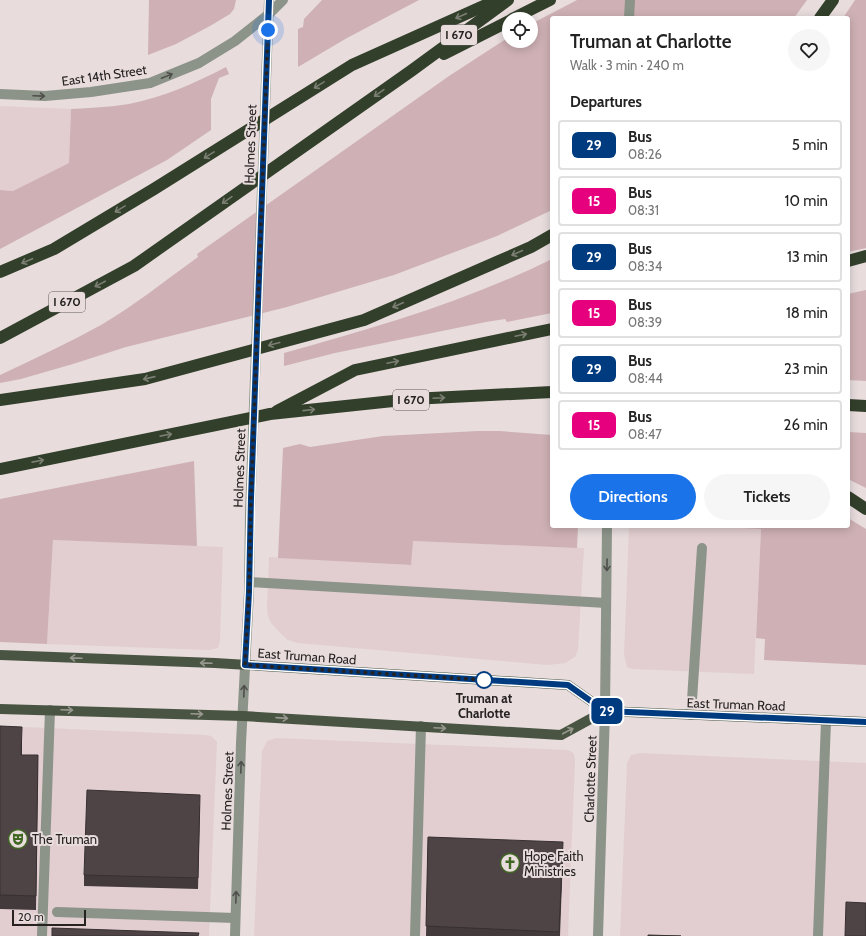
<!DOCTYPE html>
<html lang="en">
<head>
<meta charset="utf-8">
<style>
	:root { --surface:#fff; --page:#f6f6f6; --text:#222; --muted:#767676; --line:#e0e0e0; --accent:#1a73e8 }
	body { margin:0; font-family:Cabin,sans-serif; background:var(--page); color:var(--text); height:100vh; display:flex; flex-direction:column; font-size:15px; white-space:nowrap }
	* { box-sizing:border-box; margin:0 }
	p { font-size:13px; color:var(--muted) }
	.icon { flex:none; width:22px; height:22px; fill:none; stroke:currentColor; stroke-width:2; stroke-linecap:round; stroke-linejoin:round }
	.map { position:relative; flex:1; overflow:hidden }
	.side { position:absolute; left:550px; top:16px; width:300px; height:512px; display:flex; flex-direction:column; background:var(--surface); border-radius:4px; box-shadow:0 2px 10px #0003 }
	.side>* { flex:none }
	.badge { padding:0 8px; border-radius:6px; font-size:14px; line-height:26px }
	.tools { position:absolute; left:502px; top:12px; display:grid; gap:8px }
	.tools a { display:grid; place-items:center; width:36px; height:36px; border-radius:50%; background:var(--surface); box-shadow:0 2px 10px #0003; font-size:20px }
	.scale { position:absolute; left:12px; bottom:10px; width:74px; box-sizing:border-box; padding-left:4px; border:2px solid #262222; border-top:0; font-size:11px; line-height:14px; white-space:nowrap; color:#262222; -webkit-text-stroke:3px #e8dcdd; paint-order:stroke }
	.you { position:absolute; width:20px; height:20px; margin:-10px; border:3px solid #fff; border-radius:50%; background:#1a73e8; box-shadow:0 0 0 6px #1a73e833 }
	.map>.badge { position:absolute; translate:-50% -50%; box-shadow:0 0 0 2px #fff }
	h2 { padding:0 20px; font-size:15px; line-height:36px }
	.round { display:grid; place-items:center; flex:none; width:42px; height:42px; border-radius:21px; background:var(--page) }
	.headline { display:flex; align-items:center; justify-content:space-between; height:68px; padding:0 20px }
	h1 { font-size:19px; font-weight:600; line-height:30px }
	.button { display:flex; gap:8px; margin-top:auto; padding:8px 20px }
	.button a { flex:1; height:46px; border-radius:24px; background:var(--accent); color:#fff; font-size:16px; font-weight:600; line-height:46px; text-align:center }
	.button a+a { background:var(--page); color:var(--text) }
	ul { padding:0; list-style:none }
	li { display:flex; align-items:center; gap:12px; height:50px; margin:0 8px 6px; padding:0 12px; border:2px solid var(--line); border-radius:4px }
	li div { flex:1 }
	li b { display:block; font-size:15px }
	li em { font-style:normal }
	li .badge { min-width:44px; font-weight:700; text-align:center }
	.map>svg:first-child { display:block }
	.built { fill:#e2ced1 }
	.green { fill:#cfb1b5 }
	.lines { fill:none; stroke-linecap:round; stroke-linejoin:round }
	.minor { stroke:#8c9388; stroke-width:10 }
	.major { stroke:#495542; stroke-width:10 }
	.highway { stroke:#323f2a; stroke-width:12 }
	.wall { fill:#433a3c }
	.shaded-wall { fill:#373031 }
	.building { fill:#4e4446; stroke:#373031 }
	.oneway { stroke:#7b7e72 }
	.oneway2 { stroke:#4f4f4b }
	.oneway3 { stroke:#989890 }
	.line-casing { stroke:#fff; stroke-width:9 }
	.line { stroke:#003b80; stroke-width:6 }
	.walk { stroke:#262222; stroke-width:4; stroke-dasharray:0 7.2 }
	.stop-dot { fill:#fff; stroke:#003b80; stroke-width:2 }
	.labels { text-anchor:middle; stroke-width:4; stroke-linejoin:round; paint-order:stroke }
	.shield { fill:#e8dcdd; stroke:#605a5a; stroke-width:1 }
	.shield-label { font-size:12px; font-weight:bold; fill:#262222 }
	.street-label { font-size:13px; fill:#262222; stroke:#e8dcdd }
	.stop-label { font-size:13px; font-weight:bold; fill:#262222; stroke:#e8dcdd }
	.poi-label { font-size:13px; fill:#262222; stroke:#e8dcdd; text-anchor:start }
</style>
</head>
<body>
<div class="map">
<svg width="866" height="936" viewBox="0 0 866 936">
	<rect width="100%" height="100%" fill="#e8dcdd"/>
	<!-- built -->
	<g class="built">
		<path d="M0 106 71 109 69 163 13 191 0 190Z"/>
		<path d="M629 526H695L761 529 754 674 632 669 627 667 624 655Z"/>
		<path d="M53 540 223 547 220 641 218 648 209 650 47 644Z"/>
		<path d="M412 541 584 548 578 650 575 657 565 663 547 665 298 643 288 640 281 634 271 623 268 616 267 607 269 557 410 565Z"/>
		<path d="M0 726 206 735 211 736 217 742 209 936H0Z"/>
		<path d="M276 738 567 750 572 752 574 754 575 762 568 936H254L262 751 267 741Z"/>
		<path d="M640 753 866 763V936H620L627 763 631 755Z"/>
	</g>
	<!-- green -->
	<g class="green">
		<path d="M149 0H236L234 9 230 14 210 26 176 44 148 55Z"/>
		<path d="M322 0H419L347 38 298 67V29L303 27 304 19Z"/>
		<path d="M577 0H807L794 18H552V210L497 236 394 275 287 307 126 347 73 364 21 379 0 383V375C34 359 68 343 101 325 135 305 166 280 198 257L197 254 449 76 509 37V41H531V24Z"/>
		<path d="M855 0H866V248L848 252V18H843Z"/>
		<path d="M226 67 229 74 219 78 211 99V130L167 160 0 249V190L13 191 69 163 71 109C90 108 110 107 129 104 164 97 195 83 226 67Z"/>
		<path d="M552 259V313L507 322 505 319 486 322 335 353 284 366V353C375 328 467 301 552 259Z"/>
		<path d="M866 290V381L848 380V294Z"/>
		<path d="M478 431H499L552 435V526H578L577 548 413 541 411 565 278 558 283 448 300 444 310 447 383 436Z"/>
		<path d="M848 432 866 433V488L848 479Z"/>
		<path d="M194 461 197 546 53 540 47 644 0 642V499Z"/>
		<path d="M848 518 866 529V665L764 660 765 639 756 638 761 529 695 526H848Z"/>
	</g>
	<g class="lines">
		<!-- minor -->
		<g class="minor">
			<path d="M629 18 630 0"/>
			<path d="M0 94 45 96 91 92 150 83 199 63 235 41 269 14 283 0"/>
			<path d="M249 582 606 603"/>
			<path d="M691 715 702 548"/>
			<path d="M57 912 235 918"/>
			<path d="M42 936 50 710"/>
			<path d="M235 936 241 743 249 592 250 513 269 0"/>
			<path d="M415 936 421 726"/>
			<path d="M598 936 605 711 607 526"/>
			<path d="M818 936 826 721"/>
		</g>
		<!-- major -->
		<g class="major">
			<path d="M0 655 215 663 568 685 605 711"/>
			<path d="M0 709 243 716 561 735 605 711 866 722"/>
		</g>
		<!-- highway -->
		<g class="highway">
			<path d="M820 18 833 0"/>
			<path d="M512 19 550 0"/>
			<path d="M444 54 509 21"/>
			<path d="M848 261 866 256"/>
			<path d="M0 272 54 249 154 189 352 65 497 0"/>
			<path d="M0 338 134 266 411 71 508 0"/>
			<path d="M0 400 145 379 364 320 531 247 552 235"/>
			<path d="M848 405 866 406"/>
			<path d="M277 411 355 370 552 329"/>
			<path d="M0 469 270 414 412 399 552 392"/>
			<path d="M848 497 866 509"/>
		</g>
	</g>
	<!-- wall -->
	<g class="wall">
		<path d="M0 726 22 741V755H38L36 910 0 909Z"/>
		<path d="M200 806 198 889 84 886V875Z"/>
		<path d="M428 837 563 853 560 936H426Z"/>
	</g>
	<!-- shaded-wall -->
	<path class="shaded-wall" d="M563 842V853L559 936Z"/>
	<!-- building -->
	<g class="building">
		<path d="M0 726 22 727 21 755H38L36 896 0 895Z"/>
		<path d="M87 790 200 795 198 878 84 875Z"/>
		<path d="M428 837 563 842 559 932 426 926Z"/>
		<path d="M846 902 866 903V936H845Z"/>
		<path d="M52 928 199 933 198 936H52Z"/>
		<path d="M648 935 681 936H648Z"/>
	</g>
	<!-- one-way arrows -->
	<defs><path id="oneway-shaft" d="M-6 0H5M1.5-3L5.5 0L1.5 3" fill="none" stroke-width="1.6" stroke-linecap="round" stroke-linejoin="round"/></defs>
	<g class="oneway">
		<use href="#oneway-shaft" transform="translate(461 16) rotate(156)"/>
		<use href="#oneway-shaft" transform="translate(319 85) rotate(148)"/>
		<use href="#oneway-shaft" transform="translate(379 93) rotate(145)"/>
		<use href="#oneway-shaft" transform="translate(209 155) rotate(148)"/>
		<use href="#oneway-shaft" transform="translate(227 200) rotate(145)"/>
		<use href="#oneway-shaft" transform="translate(120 209) rotate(149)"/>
		<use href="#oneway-shaft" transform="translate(517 253) rotate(156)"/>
		<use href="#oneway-shaft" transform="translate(27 261) rotate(157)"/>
		<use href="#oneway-shaft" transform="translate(100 284) rotate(152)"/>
		<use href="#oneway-shaft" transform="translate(398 305) rotate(156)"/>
		<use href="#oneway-shaft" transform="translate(521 335) rotate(-12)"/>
		<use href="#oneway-shaft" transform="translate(274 344) rotate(165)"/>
		<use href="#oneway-shaft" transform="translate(393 362) rotate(-12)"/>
		<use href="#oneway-shaft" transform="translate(149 378) rotate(167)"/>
		<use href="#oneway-shaft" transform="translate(439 398) rotate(-3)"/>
		<use href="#oneway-shaft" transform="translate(309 410) rotate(-6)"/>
		<use href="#oneway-shaft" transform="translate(166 435) rotate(-11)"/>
		<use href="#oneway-shaft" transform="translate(38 461) rotate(-11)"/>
	</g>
	<g class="oneway2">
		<use href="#oneway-shaft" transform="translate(167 76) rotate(-22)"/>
		<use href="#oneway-shaft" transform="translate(39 96) rotate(2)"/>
		<use href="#oneway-shaft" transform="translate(607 565) rotate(91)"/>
		<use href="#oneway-shaft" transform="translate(244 691) rotate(-88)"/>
		<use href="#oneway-shaft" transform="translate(241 767) rotate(-88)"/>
		<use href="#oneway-shaft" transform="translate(236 897) rotate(-88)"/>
	</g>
	<g class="oneway3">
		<use href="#oneway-shaft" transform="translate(76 658) rotate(-178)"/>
		<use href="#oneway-shaft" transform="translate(206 663) rotate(-178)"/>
		<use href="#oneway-shaft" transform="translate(67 710) rotate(2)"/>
		<use href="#oneway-shaft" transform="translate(197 714) rotate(2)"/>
		<use href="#oneway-shaft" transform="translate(282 718) rotate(4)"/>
		<use href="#oneway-shaft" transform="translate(440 728) rotate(3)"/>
		<use href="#oneway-shaft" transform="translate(568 731) rotate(-28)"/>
	</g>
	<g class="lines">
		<!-- line casing -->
		<g class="line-casing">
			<path id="line" d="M269 0 251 498 249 592 245 665 568 685 605 711 866 722"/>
		</g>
		<!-- line -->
		<use href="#line" class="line"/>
		<!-- walk -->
		<path class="walk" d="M268 30 251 498 249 592 245 665 484 680"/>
	</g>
	<!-- icons -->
	<defs>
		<g id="theatre-ring" transform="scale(1)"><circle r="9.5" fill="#e8dcdd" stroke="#3f6722" stroke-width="1.5"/><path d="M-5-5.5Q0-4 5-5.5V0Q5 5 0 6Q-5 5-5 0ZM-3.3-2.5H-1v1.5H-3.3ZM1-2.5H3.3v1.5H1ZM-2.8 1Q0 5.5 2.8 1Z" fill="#3f6722"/></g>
		<g id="church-ring" transform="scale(1)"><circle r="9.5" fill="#e8dcdd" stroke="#3f6722" stroke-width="1.5"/><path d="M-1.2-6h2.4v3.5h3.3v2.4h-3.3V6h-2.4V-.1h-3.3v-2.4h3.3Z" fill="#3f6722"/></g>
	</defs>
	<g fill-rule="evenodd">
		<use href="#theatre-ring" x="18" y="839"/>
		<use href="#church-ring" x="510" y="863"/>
	</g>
	<!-- markers -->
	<circle class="stop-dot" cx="484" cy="680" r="8"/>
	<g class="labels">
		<!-- shield labels -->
		<g class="shield">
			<rect x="441" y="25" width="36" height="20" rx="3"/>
			<rect x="49" y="292" width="36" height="20" rx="3"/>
			<rect x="393" y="390" width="36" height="20" rx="3"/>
		</g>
		<g class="shield-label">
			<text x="459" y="39">I 670</text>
			<text x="67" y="306">I 670</text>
			<text x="411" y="404">I 670</text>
		</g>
		<!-- street labels -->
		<g class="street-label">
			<text transform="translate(104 75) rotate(-8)" y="5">East 14th Street</text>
			<text transform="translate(250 144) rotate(-88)" y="5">Holmes Street</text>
			<text transform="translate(239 468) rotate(-88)" y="5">Holmes Street</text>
			<text transform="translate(307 656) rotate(4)" y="5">East Truman Road</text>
			<text transform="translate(736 704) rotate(2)" y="5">East Truman Road</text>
			<text transform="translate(590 779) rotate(-88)" y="5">Charlotte Street</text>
			<text transform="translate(227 791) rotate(-88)" y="5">Holmes Street</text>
		</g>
		<!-- stop labels -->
		<g class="stop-label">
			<text x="484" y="703">Truman at<tspan x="484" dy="15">Charlotte</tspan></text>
		</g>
		<!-- poi labels -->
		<g class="poi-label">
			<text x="32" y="844">The Truman</text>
			<text x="524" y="861">Hope Faith<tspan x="524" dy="15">Ministries</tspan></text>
		</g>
	</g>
</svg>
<div class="tools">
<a><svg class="icon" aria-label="locate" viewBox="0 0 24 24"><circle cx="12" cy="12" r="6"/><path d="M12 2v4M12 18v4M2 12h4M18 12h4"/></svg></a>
</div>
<div class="scale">20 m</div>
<div class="you" style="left:268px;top:30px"></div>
<b class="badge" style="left:607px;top:711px;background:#003b80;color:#fff">29</b>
<section class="side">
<div class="headline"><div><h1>Truman at Charlotte</h1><p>Walk · 3 min · 240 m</p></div><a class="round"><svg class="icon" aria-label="heart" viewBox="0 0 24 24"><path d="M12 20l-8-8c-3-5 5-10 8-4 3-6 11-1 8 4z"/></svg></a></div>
<h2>Departures</h2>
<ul>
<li><span class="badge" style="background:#003b80;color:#fff">29</span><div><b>Bus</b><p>08:26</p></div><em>5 min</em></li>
<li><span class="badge" style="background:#e6007e;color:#fff">15</span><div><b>Bus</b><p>08:31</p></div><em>10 min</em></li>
<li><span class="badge" style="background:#003b80;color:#fff">29</span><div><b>Bus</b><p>08:34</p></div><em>13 min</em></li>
<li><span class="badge" style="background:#e6007e;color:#fff">15</span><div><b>Bus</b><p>08:39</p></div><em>18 min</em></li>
<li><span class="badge" style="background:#003b80;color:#fff">29</span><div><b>Bus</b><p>08:44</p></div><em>23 min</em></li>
<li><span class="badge" style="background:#e6007e;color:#fff">15</span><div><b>Bus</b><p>08:47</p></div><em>26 min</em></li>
</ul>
<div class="button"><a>Directions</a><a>Tickets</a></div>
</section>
</div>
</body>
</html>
